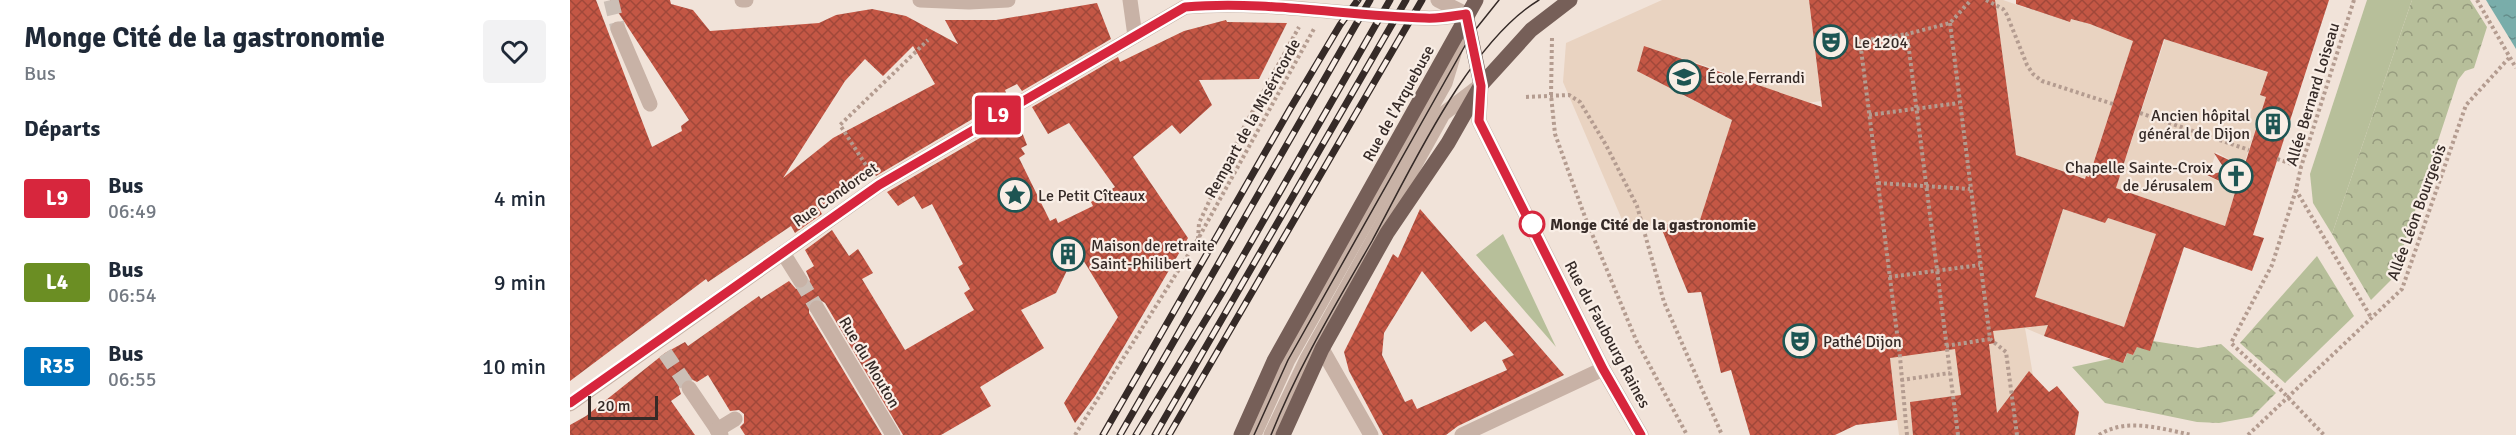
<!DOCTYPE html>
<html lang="fr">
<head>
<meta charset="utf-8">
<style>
	:root { --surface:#fff; --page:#f2f2f3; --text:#1f2937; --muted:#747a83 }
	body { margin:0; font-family:Signika,sans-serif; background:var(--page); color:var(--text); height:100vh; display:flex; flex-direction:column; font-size:22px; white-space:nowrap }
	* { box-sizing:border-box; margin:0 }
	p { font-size:20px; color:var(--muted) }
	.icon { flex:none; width:33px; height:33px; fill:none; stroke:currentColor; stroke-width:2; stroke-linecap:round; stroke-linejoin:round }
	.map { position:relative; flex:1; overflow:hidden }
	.side { display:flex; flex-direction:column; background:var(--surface); width:570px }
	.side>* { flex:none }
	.badge { padding:0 12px; border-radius:4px; font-size:21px; line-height:39px }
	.scale { position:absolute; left:18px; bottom:15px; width:70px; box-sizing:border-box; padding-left:6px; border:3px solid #352a27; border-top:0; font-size:16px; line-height:21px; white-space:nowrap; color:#352a27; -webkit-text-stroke:4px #f9eee6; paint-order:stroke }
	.map>.badge { position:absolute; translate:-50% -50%; box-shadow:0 0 0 3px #fff }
	h2 { padding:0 24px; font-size:22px; line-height:54px }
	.round { display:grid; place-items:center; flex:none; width:63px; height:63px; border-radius:6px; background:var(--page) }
	.overview { display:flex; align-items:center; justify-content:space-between; height:102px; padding:0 24px }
	h1 { font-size:28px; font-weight:800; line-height:45px }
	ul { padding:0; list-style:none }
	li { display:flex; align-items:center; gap:18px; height:84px; padding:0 24px }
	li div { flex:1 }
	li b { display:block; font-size:22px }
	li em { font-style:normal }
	li .badge { min-width:66px; font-weight:700; text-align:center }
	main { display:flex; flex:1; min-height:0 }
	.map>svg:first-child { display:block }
	.green { fill:#b7bf9a }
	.forest { fill:url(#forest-crowns) }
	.plaza { fill:#e9d3c1 }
	.water { fill:url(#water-ripples) }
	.building { fill:url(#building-cross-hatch); fill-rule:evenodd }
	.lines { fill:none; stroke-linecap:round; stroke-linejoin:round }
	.minor-tunnel { stroke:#cbbeb5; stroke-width:15; stroke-dasharray:15 8; stroke-linecap:butt }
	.path { stroke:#b49c90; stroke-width:4; stroke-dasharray:3 3; stroke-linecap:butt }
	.minor { stroke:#c8b2a6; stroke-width:15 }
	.major { stroke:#765f58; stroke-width:15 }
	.tram { stroke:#352a27; stroke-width:1.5 }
	.rail-casing { stroke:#352a27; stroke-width:7 }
	.rail { stroke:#f9eee6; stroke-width:4.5; stroke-dasharray:14; stroke-linecap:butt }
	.line-casing { stroke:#fff; stroke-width:14 }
	.line { stroke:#d7263d; stroke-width:9 }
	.stop-dot { fill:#fff; stroke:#d7263d; stroke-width:3 }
	.labels { text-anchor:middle; stroke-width:4.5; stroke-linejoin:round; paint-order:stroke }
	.poi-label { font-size:16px; fill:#352a27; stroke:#f9eee6; text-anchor:start }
	.street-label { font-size:16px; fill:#352a27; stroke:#f9eee6 }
	.stop-label { font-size:16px; font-weight:bold; fill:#352a27; stroke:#f9eee6; text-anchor:start }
</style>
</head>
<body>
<main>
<section class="side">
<div class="overview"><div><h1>Monge Cité de la gastronomie</h1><p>Bus</p></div><a class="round"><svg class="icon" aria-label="heart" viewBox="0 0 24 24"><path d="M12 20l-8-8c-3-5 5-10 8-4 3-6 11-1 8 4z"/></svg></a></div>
<h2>Départs</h2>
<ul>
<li><span class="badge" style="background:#d7263d;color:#fff">L9</span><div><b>Bus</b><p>06:49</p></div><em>4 min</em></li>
<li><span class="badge" style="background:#6b8e23;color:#fff">L4</span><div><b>Bus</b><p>06:54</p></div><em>9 min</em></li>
<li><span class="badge" style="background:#0072bc;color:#fff">R35</span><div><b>Bus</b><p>06:55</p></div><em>10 min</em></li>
</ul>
</section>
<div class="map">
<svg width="1946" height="435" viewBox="0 0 1946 435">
	<defs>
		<pattern id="forest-crowns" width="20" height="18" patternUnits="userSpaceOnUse" patternTransform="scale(1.5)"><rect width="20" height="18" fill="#b7bf9a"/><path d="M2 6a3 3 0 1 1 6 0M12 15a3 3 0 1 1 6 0" fill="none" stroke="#969b7e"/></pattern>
		<pattern id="water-ripples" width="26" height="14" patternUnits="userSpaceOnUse" patternTransform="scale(1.5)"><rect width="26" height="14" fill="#79adaa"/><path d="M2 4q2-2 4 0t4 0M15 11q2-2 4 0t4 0" fill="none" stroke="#648d8a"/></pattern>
		<pattern id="building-cross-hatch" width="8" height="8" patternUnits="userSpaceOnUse" patternTransform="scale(1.5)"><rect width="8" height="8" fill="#c45745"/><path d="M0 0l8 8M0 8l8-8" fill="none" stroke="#a0483a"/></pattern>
	</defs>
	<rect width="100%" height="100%" fill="#f1e3d9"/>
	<!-- green -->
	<g class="green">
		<path d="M1797 0H1842L1762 234 1743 203 1740 174Z"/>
		<path d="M933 234 986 347 906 255Z"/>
	</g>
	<!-- forest -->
	<g class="forest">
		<path d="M1842 0H1900L1917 27 1904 68 1895 71 1888 80 1823 278 1801 300 1762 234Z"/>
		<path d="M1747 256 1784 316 1715 383 1670 343Z"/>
		<path d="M1583 341 1628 348 1651 344 1706 393 1682 417 1649 423 1627 422 1535 403 1502 367 1544 358 1554 362 1557 353 1563 355 1567 347Z"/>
	</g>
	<!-- plaza -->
	<g class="plaza">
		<path d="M1092 0H1239L1251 101 1230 104 1191 88 1192 84 1111 58 1101 89 1162 120 1130 220 1056 229 993 82 996 43Z"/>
		<path d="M1391 0H1433L1459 9 1504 10 1520 15 1517 25 1523 16 1539 32H1566L1519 177 1428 182 1487 207 1535 223 1538 218 1586 234 1554 327 1474 336 1455 328 1473 435H1329L1277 27Z"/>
		<path d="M1595 39 1700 73 1690 95 1696 97 1673 167 1646 152 1639 174 1635 175 1666 189 1655 226 1546 188Z"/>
	</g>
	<!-- water -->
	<path class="water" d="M1916 0H1946V49Z"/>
	<!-- building -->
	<g class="building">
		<path d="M0 0H26L82 147 112 131 111 126 119 120 40 0H100L101 4 123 10 140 31 249 23 266 15 302 9 336 16 388 44 375 20H426L527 3 541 39 452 91 447 84 435 90 438 98 306 176 302 171 267 194 249 209 252 214 225 233 221 226 138 282 136 279 0 381ZM343 46 365 84 263 138 213 178 275 81 295 59 313 76Z"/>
		<path d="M1239 0H1425L1446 155 1515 179 1516 176 1519 177 1563 41 1520 24 1501 19 1500 22 1446 4V0H1759L1683 235 1694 238 1682 271 1614 247 1580 351 1567 347 1563 355 1557 353 1553 363 1474 336 1478 325 1423 331 1425 343 1419 344 1427 413 1459 371 1479 392 1487 386 1509 412 1505 435H1343L1340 402 1391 395 1385 349 1320 358 1327 420 1286 425 1265 435H1180L1161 370 1151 373 1131 292 1118 293 1090 225 1130 220 1162 120 1067 71 1074 46 1252 107ZM1594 39 1698 72 1690 95 1696 97 1674 167 1644 153 1656 171 1637 175 1666 189 1655 226 1546 188ZM1493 209 1535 223 1538 218 1586 234 1554 327 1465 297Z"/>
		<path d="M656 20 657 22 717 23 689 79 629 80 642 105 610 134 602 125 563 157 618 238 525 396 505 423 494 403 548 317 507 250 486 293 451 310 474 348 410 387 421 406 371 435H333L255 303 247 298 239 303V313L312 435H175L170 427 174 423V414L169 410 160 411 138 375 127 382 119 378 113 380 109 388 111 394 101 401 125 435H0V425L16 416 95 353 115 342 118 346 189 296 191 299 219 281 226 289 236 288 240 280 236 271 244 266 235 250 262 230 279 256 288 249 303 273 292 279 335 350 404 310 394 293 400 289 388 267 393 264 362 204 352 209 344 196 328 206 317 192 446 117 457 145 451 148 455 154 449 158 480 221 486 218 488 223 523 206 521 202 545 187 499 123 478 134 462 107 548 57 550 62 614 31Z"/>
		<path d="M850 209 994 375 888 426 876 435H813L779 371 774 352 823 254 828 258ZM852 271 901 332 915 321 944 355 932 360 937 370 847 409 842 399 835 402 812 355 814 333Z"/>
	</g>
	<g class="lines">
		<!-- minor-tunnel -->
		<g class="minor-tunnel">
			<path d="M41 0 48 29"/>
			<path d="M230 280 247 308"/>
			<path d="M95 353 119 388"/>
		</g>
		<!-- path -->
		<g class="path">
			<path d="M1416 0 1433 9 1437 15 1457 65 1463 74 1472 81 1543 104"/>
			<path d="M1784 0 1731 167 1726 190 1802 319"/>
			<path d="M1907 0 1946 68"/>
			<path d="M1380 23 1420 339 1436 352 1447 435"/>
			<path d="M982 38 981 95 985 134 1015 217 1066 340 1117 435"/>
			<path d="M956 97 999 95 1010 102 1036 145 1067 206 1094 302 1152 435"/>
			<path d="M1570 113 1679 150"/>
			<path d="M1299 115 1389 103"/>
			<path d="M1707 159 1731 167"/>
			<path d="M299 170 270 125 358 40"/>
			<path d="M1308 183 1400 189"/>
			<path d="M1726 190 1702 265 1661 343 1710 389 1754 435"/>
			<path d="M628 239 629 223 675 125 729 27"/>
			<path d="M1319 277 1410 265"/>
			<path d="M1376 346 1420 339"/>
			<path d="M1331 380 1380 373"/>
			<path d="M505 435 628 239 745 27"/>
			<path d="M1337 435 1330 357 1290 41 1337 34"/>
			<path d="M1388 435 1337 34 1380 23 1401 0"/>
			<path d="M1529 435C1556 417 1592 429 1622 435"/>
			<path d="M1678 435 1832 289 1896 105 1939 58"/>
		</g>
		<!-- minor -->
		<g class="minor">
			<path d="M172 0H176"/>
			<path d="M350 0 399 2 438 0"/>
			<path d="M560 0 565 36"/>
			<path d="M868 0 896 14"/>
			<path d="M48 29 80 104"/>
			<path d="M911 85 909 121 1033 369 1071 435"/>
			<path d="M213 253 230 280"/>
			<path d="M247 308 323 435"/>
			<path d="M752 349 801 435"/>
			<path d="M119 388 151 435"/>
			<path d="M0 404 309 185 615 7C695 0 775 16 855 18 868 19 883 16 896 14"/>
			<path d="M147 430 165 419"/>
			<path d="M684 435 718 360 875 83 889 37"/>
			<path d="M701 435 737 359 873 114 911 85"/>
			<path d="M892 435 1033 369"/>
		</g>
		<!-- major -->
		<g class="major">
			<path d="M896 14 911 85"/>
			<path d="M671 435 704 361 906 0"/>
			<path d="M713 435 752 349 817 233 878 143 911 85 961 30 1000 0"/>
		</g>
		<!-- tram -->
		<g class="tram">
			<path d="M684 435 718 360 901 35 929 0"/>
			<path d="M701 435C728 367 766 304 802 241 841 169 899 42 969 0"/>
		</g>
		<!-- rail casing -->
		<g class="rail-casing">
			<g id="rail">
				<path d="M533 435 720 109 770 25 788 0"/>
				<path d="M550 435 800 0"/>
				<path d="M566 435 653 291 820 0"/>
				<path d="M585 435 836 0"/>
				<path d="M599 435 852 0"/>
			</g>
		</g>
		<!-- rail -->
		<use href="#rail" class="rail"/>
	</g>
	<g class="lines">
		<!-- line casing -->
		<g class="line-casing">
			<path id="line" d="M0 403 309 185 615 7C695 0 775 16 855 18 868 19 883 16 896 14L911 86 909 121 1033 369 1071 435"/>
		</g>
		<!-- line -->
		<use href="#line" class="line"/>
	</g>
	<!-- icons -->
	<defs>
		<g id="theatre-ring" transform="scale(1.725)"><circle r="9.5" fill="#f9eee6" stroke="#1d5553" stroke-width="1.5"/><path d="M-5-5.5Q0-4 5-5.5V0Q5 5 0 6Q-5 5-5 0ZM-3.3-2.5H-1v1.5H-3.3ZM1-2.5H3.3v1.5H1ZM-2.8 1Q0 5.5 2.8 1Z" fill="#1d5553"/></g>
		<g id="university-ring" transform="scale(1.725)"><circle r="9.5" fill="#f9eee6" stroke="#1d5553" stroke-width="1.5"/><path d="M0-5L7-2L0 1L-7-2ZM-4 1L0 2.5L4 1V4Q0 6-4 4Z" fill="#1d5553"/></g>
		<g id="building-ring" transform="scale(1.725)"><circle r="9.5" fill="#f9eee6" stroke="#1d5553" stroke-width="1.5"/><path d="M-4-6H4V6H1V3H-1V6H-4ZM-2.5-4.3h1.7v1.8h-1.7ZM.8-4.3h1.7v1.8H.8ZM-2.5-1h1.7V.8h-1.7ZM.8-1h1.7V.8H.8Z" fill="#1d5553"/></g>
		<g id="church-ring" transform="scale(1.725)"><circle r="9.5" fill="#f9eee6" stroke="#1d5553" stroke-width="1.5"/><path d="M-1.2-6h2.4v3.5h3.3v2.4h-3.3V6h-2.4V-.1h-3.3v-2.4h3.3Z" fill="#1d5553"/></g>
		<g id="sight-ring" transform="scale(1.725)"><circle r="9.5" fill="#f9eee6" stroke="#1d5553" stroke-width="1.5"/><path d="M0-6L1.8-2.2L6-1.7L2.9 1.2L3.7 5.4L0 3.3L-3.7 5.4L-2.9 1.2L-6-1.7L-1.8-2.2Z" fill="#1d5553"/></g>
	</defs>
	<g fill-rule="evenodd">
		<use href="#theatre-ring" x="1261" y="42"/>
		<use href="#university-ring" x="1114" y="77"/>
		<use href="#building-ring" x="1703" y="124"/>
		<use href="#church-ring" x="1666" y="176"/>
		<use href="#sight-ring" x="445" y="195"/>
		<use href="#building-ring" x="498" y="254"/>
		<use href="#theatre-ring" x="1230" y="341"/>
	</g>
	<!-- markers -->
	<circle class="stop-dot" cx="962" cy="224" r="12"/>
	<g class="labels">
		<!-- poi labels -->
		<g class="poi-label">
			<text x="1284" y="48">Le 1204</text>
			<text x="1137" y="83">École Ferrandi</text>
			<text x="1680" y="121" text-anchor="end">Ancien hôpital<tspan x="1680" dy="18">général de Dijon</tspan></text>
			<text x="1643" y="173" text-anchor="end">Chapelle Sainte-Croix<tspan x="1643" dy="18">de Jérusalem</tspan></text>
			<text x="468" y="201">Le Petit Cîteaux</text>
			<text x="521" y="251">Maison de retraite<tspan x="521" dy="18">Saint-Philibert</tspan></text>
			<text x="1253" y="347">Pathé Dijon</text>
		</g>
		<!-- street labels -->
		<g class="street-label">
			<text transform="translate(1742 94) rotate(-73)" y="6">Allée Bernard Loiseau</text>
			<text transform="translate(828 103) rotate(-61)" y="6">Rue de l'Arquebuse</text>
			<text transform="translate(682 118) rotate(-61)" y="6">Rempart de la Miséricorde</text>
			<text transform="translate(265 194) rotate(-35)" y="6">Rue Condorcet</text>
			<text transform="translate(1846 212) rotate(-70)" y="6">Allée Léon Bourgeois</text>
			<text transform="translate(1038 334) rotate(62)" y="6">Rue du Faubourg Raines</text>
			<text transform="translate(300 362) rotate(59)" y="6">Rue du Mouton</text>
		</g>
		<!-- stop labels -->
		<g class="stop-label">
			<text x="980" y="230">Monge Cité de la gastronomie</text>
		</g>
	</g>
</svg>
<div class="scale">20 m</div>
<b class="badge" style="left:428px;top:115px;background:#d7263d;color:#fff">L9</b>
</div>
</main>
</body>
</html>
